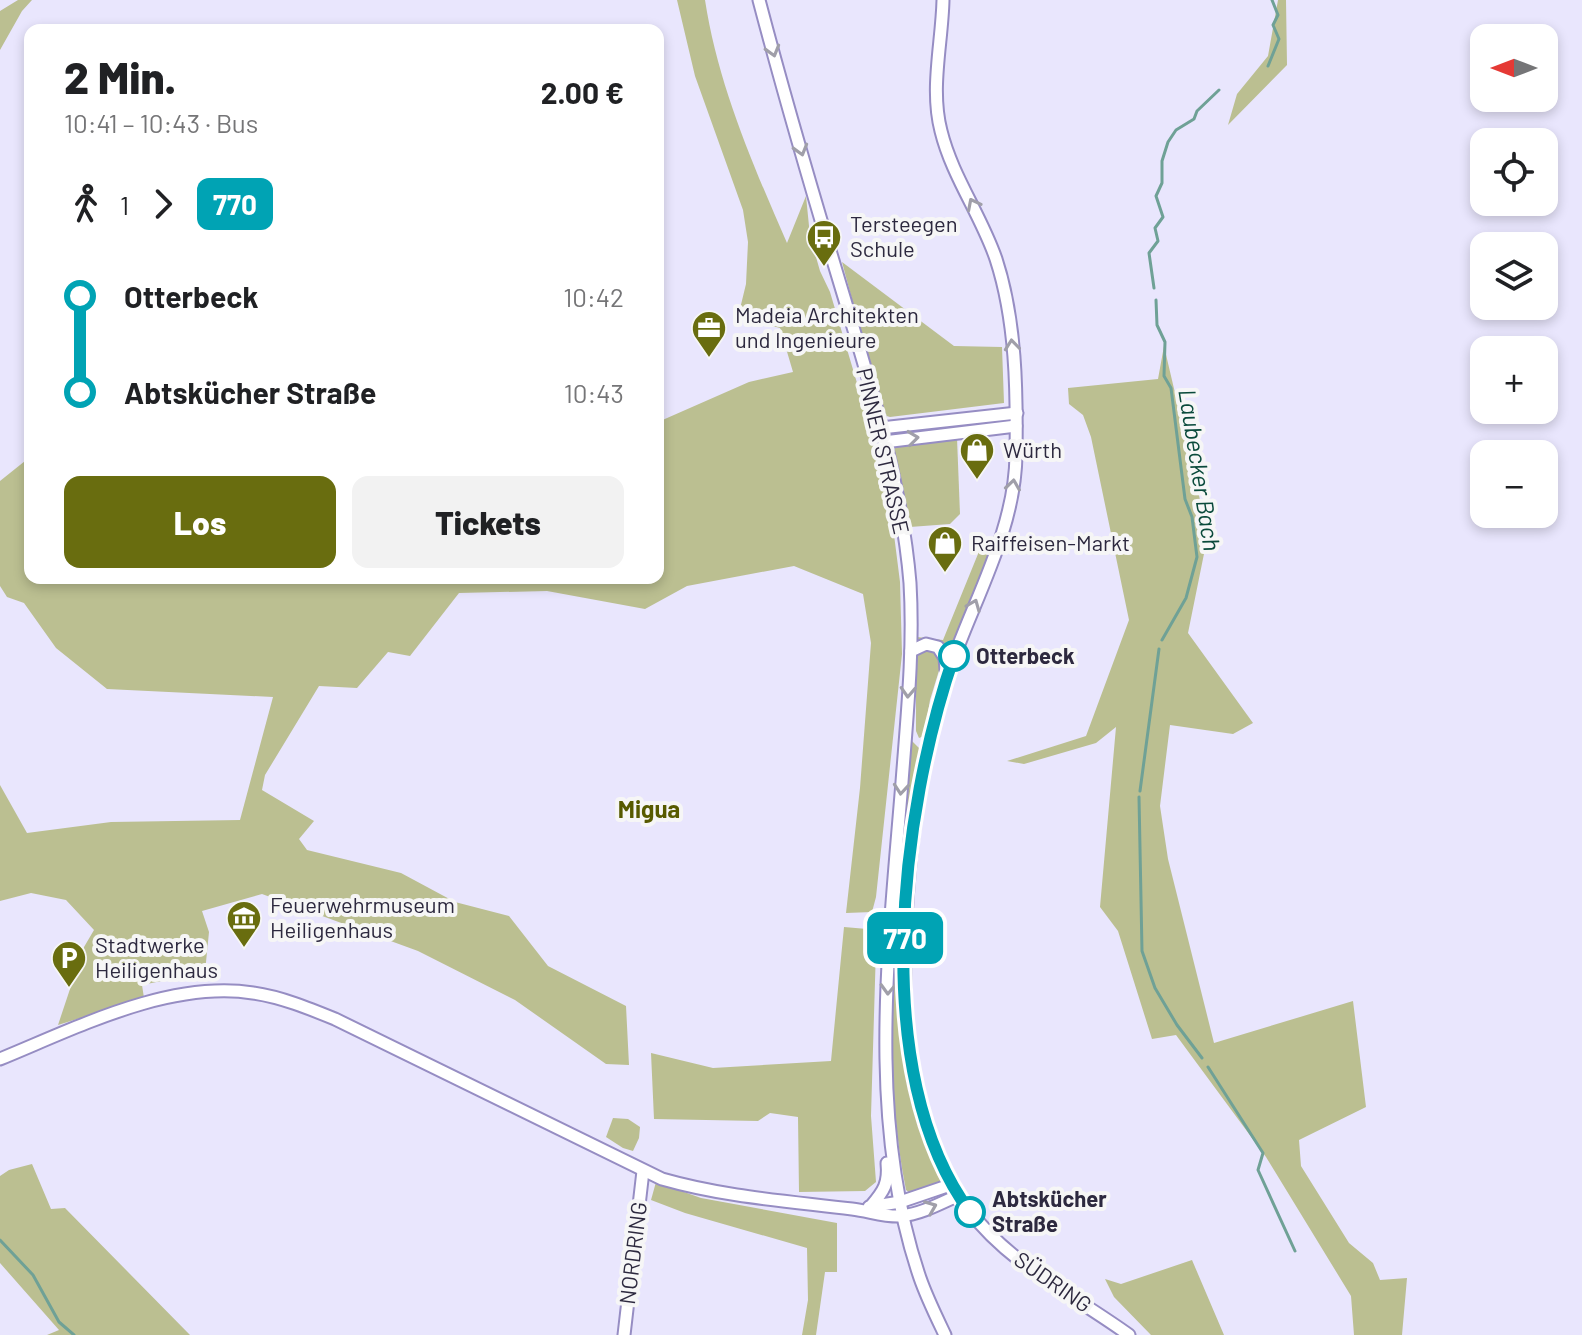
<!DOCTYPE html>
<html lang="de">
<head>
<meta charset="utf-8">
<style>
	:root { --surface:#fff; --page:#f2f2f2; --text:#202124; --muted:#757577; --accent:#696d0f }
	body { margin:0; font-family:Barlow,sans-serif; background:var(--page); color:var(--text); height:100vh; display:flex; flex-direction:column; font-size:30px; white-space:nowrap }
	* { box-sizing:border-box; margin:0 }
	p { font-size:26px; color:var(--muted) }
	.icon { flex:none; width:44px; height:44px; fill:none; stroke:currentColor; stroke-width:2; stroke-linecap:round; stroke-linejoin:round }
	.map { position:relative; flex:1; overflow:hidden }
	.details { position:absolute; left:24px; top:24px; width:640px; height:560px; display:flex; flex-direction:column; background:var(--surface); border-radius:16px; box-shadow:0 4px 12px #0003 }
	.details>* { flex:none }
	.badge { padding:0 16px; border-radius:12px; font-size:28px; line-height:52px }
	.needle { width:52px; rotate:270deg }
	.fabs { position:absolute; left:1470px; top:24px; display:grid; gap:16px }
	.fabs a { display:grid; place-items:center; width:88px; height:88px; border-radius:16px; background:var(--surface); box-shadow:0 4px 12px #0003; font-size:40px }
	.map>.badge { position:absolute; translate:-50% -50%; box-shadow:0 0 0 4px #fff }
	.legs { display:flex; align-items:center; gap:12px; height:88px; padding:0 40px; font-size:26px }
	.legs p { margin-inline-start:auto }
	.head { display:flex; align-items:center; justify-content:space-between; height:136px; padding:0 40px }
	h1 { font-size:44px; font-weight:800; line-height:60px }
	.primary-button { display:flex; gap:16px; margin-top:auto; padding:16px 40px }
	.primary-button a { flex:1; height:92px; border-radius:16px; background:var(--accent); color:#fff; font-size:32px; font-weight:800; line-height:92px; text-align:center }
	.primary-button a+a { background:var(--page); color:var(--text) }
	ul { padding:0 40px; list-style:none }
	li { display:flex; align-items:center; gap:28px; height:96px; font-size:30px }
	li i { display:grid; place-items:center; width:12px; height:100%; margin:0 10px; background:currentColor }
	li i::after { content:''; width:20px; height:20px; margin:-10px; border:6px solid; border-radius:50%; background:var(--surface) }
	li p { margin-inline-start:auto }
	li:first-child i { background:linear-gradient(#0000 50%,currentColor 0) }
	li:last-child i { background:linear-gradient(currentColor 50%,#0000 0) }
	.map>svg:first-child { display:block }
	.green { fill:#bbbf91 }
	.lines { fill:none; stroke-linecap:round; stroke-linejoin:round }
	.stream { stroke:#6fa196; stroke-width:3 }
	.secondary-casing { stroke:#968dc3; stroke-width:15 }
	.secondary { stroke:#fff; stroke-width:11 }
	.oneway { stroke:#a09fa9 }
	.line-1-casing { stroke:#fff; stroke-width:18 }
	.line-1 { stroke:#00a3b4; stroke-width:12 }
	.stop-1-dot { fill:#fff; stroke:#00a3b4; stroke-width:4 }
	.labels { text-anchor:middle; stroke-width:8; stroke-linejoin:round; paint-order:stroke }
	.poi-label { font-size:22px; fill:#2d293f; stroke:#f6f6f6; text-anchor:start }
	.street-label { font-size:22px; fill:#2d293f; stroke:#f6f6f6 }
	.stop-label { font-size:22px; font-weight:bold; fill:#2d293f; stroke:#f6f6f6; text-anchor:start }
	.water-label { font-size:24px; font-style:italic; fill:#0a4a3b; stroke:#f6f6f6 }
	.neighbourhood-label { font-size:24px; font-weight:bold; fill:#575a00; stroke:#f6f6f6 }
</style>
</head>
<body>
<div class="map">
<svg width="1582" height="1335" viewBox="0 0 1582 1335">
	<rect width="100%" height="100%" fill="#e9e6fd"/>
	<!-- green -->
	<g class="green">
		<path d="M18 0H32L22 11 0 50V11Z"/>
		<path d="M677 0H705C718 85 753 165 787 243L806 196 810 236 820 271 830 292 868 420 891 511 900 582 902 654 876 897 872 912 846 913 860 788 871 643 863 594 794 566 687 586 645 609 547 591 459 593 410 656 388 652 357 688 319 686 265 775 262 790 314 821 299 839 307 850 401 873 455 902 509 916 548 966 626 1006 629 1065 606 1064 515 1000 418 951 262 894 202 911 209 932 205 972 142 985 144 998 58 1025 84 947 94 930 66 900 31 893 0 901V785L27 833 111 822 240 820 273 697 107 689 56 648 24 603 7 597 0 586V481L30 457V578H658V422L749 382 793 372 780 328 738 317 746 284 748 242 743 210 695 76Z"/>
		<path d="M1278 0H1286L1287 65 1228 125 1237 94 1268 56Z"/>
		<path d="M842 262 954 346 1002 347 1004 403 890 417 883 415Z"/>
		<path d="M1164 346 1208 534 1188 633 1253 723 1233 734 1170 725 1160 806 1168 859 1214 1043 1353 1001 1366 1107 1299 1140 1301 1166 1349 1243 1373 1263 1380 1280 1407 1278 1402 1335H1354L1351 1296 1266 1157 1176 1035 1152 1039 1118 931 1100 907 1116 727 1096 743 1024 764 1007 761 1086 736 1129 620 1091 437 1083 415 1069 404 1068 388 1158 379Z"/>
		<path d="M957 438 960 514 950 524 910 527 892 447Z"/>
		<path d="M980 549 989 553 948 658 945 649 916 645 917 637 943 640Z"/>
		<path d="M930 649 940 654 941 664 930 700 924 736 919 738 916 731V655L921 650Z"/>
		<path d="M912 741 922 751C904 851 887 974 907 1075 914 1111 930 1145 944 1179L941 1182 911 1194 906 1190C877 1044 899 888 912 741Z"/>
		<path d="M844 927 867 929 876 948 871 1116 876 1182 865 1191 799 1192 798 1117 770 1113 758 1121 654 1119 651 1053 713 1068 831 1061Z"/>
		<path d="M613 1118 628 1119 640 1127 639 1138 633 1151 623 1148 606 1137Z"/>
		<path d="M32 1164 51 1209 65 1208 190 1335H47L59 1330 0 1263V1176L9 1170Z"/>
		<path d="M656 1182 701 1198 837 1223V1272H825L816 1335H802L808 1300 807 1248 685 1213 651 1200Z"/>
		<path d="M1192 1260 1224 1335H1151L1114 1297 1105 1279 1121 1284Z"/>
	</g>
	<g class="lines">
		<!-- stream -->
		<g class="stream">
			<path d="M1268 66 1279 39 1273 25 1278 15 1272 0"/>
			<path d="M1154 288 1149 253 1158 241 1155 228 1163 217 1156 196 1162 183V161L1168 142 1176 130 1194 119 1197 111 1219 90"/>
			<path d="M1156 300 1157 325 1165 342 1164 376 1171 388 1185 499 1192 517 1197 557 1186 598 1162 640"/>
			<path d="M1140 791 1159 649"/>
			<path d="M1139 797 1142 951 1155 988 1177 1025 1202 1058"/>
			<path d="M1208 1067 1263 1153 1258 1170 1295 1251"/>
			<path d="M0 1240 33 1275 59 1322 74 1335"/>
		</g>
		<!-- secondary casing -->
		<g class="secondary-casing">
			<g id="secondary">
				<path d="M759 0C785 99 814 198 844 297 872 390 902 486 910 583 914 649 907 716 902 782 889 945 866 1120 920 1278 927 1298 936 1316 945 1335"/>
				<path d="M943 0C942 43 930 89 941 131 952 176 981 215 996 259 1016 320 1017 390 1016 455 1015 533 971 604 947 677 923 749 912 824 907 900 901 1005 902 1120 968 1209 1009 1264 1075 1296 1129 1335"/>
				<path d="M881 428 1017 413"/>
				<path d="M884 442 1016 426"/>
				<path d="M911 651 926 644 938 647 945 658 946 670"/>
				<path d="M0 1059C76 1028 169 980 253 993 281 997 308 1008 335 1019L662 1179C725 1197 787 1201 852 1209 869 1211 884 1217 901 1216 921 1214 941 1203 959 1195"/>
				<path d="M871 1206C884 1191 889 1183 887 1163"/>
				<path d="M869 1207 900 1202 953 1184"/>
				<path d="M624 1335 643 1171"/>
			</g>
		</g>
		<!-- secondary -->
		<use href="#secondary" class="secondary"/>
	</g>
	<!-- one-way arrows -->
	<defs><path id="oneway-chevron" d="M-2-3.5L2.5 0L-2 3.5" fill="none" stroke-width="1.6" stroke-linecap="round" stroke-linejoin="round" transform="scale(2)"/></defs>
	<g class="oneway">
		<use href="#oneway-chevron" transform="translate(773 51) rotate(74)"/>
		<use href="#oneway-chevron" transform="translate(801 150) rotate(74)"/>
		<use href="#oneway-chevron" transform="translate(973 204) rotate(-117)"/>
		<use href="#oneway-chevron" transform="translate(1012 345) rotate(-96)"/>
		<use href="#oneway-chevron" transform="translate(913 438) rotate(-7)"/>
		<use href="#oneway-chevron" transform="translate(1013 485) rotate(-82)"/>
		<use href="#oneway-chevron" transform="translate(974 605) rotate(-68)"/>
		<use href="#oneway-chevron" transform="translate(908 692) rotate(93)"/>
		<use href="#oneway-chevron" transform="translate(901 789) rotate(95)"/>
		<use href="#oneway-chevron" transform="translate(888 989) rotate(92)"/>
		<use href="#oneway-chevron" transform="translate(931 1207) rotate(-22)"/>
	</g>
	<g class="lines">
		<!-- line-1 casing -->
		<g class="line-1-casing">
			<path id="line-1" d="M954 656C901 810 867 1073 970 1212"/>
		</g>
		<!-- line-1 -->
		<use href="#line-1" class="line-1"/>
	</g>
	<!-- icons -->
	<defs>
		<g id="bus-pin" transform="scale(1.8)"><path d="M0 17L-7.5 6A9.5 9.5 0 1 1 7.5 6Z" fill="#696d0f" stroke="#f6f6f6"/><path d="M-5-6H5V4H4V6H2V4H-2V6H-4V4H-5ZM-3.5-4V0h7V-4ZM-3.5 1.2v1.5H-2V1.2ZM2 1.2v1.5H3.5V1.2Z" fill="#fff"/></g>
		<g id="office-pin" transform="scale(1.8)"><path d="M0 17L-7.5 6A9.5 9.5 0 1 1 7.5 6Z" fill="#696d0f" stroke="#f6f6f6"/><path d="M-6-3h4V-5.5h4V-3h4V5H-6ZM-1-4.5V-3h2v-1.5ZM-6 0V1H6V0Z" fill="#fff"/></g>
		<g id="shop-pin" transform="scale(1.8)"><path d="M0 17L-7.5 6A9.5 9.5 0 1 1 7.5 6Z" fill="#696d0f" stroke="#f6f6f6"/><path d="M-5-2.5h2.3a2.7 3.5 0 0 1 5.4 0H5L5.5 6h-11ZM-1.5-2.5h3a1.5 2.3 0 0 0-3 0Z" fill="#fff"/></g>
		<g id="museum-pin" transform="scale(1.8)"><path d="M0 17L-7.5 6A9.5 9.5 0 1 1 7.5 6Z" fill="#696d0f" stroke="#f6f6f6"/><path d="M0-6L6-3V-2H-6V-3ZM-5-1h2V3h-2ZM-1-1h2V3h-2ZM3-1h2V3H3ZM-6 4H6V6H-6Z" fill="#fff"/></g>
		<g id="parking-pin" transform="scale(1.8)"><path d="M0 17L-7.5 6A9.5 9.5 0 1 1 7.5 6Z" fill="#696d0f" stroke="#f6f6f6"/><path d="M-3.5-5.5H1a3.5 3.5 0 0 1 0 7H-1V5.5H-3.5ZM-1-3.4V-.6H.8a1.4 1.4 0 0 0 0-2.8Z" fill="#fff"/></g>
	</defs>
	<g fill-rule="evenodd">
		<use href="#bus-pin" x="824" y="237"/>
		<use href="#office-pin" x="709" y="328"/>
		<use href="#shop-pin" x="977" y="450"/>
		<use href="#shop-pin" x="945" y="543"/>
		<use href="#museum-pin" x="244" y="918"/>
		<use href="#parking-pin" x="69" y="958"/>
	</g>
	<!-- markers -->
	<g class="stop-1-dot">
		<circle cx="954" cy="656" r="14"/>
		<circle cx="970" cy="1212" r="14"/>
	</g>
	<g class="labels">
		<!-- poi labels -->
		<g class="poi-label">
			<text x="850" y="232">Tersteegen<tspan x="850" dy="25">Schule</tspan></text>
			<text x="735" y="323">Madeia Architekten<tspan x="735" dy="25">und Ingenieure</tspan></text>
			<text x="1003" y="458">Würth</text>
			<text x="971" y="551">Raiffeisen-Markt</text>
			<text x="270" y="913">Feuerwehrmuseum<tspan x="270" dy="25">Heiligenhaus</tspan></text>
			<text x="95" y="953">Stadtwerke<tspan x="95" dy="25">Heiligenhaus</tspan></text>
		</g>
		<!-- street labels -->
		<g class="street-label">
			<text transform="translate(883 451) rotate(77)" y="8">PINNER STRASSE</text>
			<text transform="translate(633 1253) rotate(-83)" y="8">NORDRING</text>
			<text transform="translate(1053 1282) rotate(35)" y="8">SÜDRING</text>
		</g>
		<!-- stop labels -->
		<g class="stop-label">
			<text x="976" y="664">Otterbeck</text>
			<text x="992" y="1207">Abtskücher<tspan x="992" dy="25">Straße</tspan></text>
		</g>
		<!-- water labels -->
		<g class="water-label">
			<text transform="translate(1199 470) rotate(81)" y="8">Laubecker Bach</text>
		</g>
		<!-- neighbourhood labels -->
		<g class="neighbourhood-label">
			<text x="649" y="818">Migua</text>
		</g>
	</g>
</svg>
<div class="fabs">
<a><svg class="needle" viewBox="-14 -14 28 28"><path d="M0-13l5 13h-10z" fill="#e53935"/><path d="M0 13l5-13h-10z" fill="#757577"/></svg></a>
<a><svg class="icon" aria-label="locate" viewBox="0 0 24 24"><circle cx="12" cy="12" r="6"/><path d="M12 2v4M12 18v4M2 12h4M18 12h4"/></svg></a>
<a><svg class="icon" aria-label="layers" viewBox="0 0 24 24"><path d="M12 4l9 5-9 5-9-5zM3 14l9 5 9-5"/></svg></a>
<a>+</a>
<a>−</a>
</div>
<b class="badge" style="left:905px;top:938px;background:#00a3b4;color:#fff">770</b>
<section class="details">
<div class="head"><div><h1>2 Min.</h1><p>10:41 – 10:43 · Bus</p></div><b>2.00 €</b></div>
<div class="legs"><svg class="icon" aria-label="walk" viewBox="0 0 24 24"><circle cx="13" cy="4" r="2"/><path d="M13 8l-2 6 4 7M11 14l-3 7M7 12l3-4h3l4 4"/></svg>1<svg class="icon" aria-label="forward" viewBox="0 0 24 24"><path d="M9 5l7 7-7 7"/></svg><b class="badge" style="background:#00a3b4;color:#fff">770</b></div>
<ul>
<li><i style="color:#00a3b4"></i><b>Otterbeck</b><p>10:42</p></li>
<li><i style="color:#00a3b4"></i><b>Abtskücher Straße</b><p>10:43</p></li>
</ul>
<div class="primary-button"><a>Los</a><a>Tickets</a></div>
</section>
</div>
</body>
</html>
